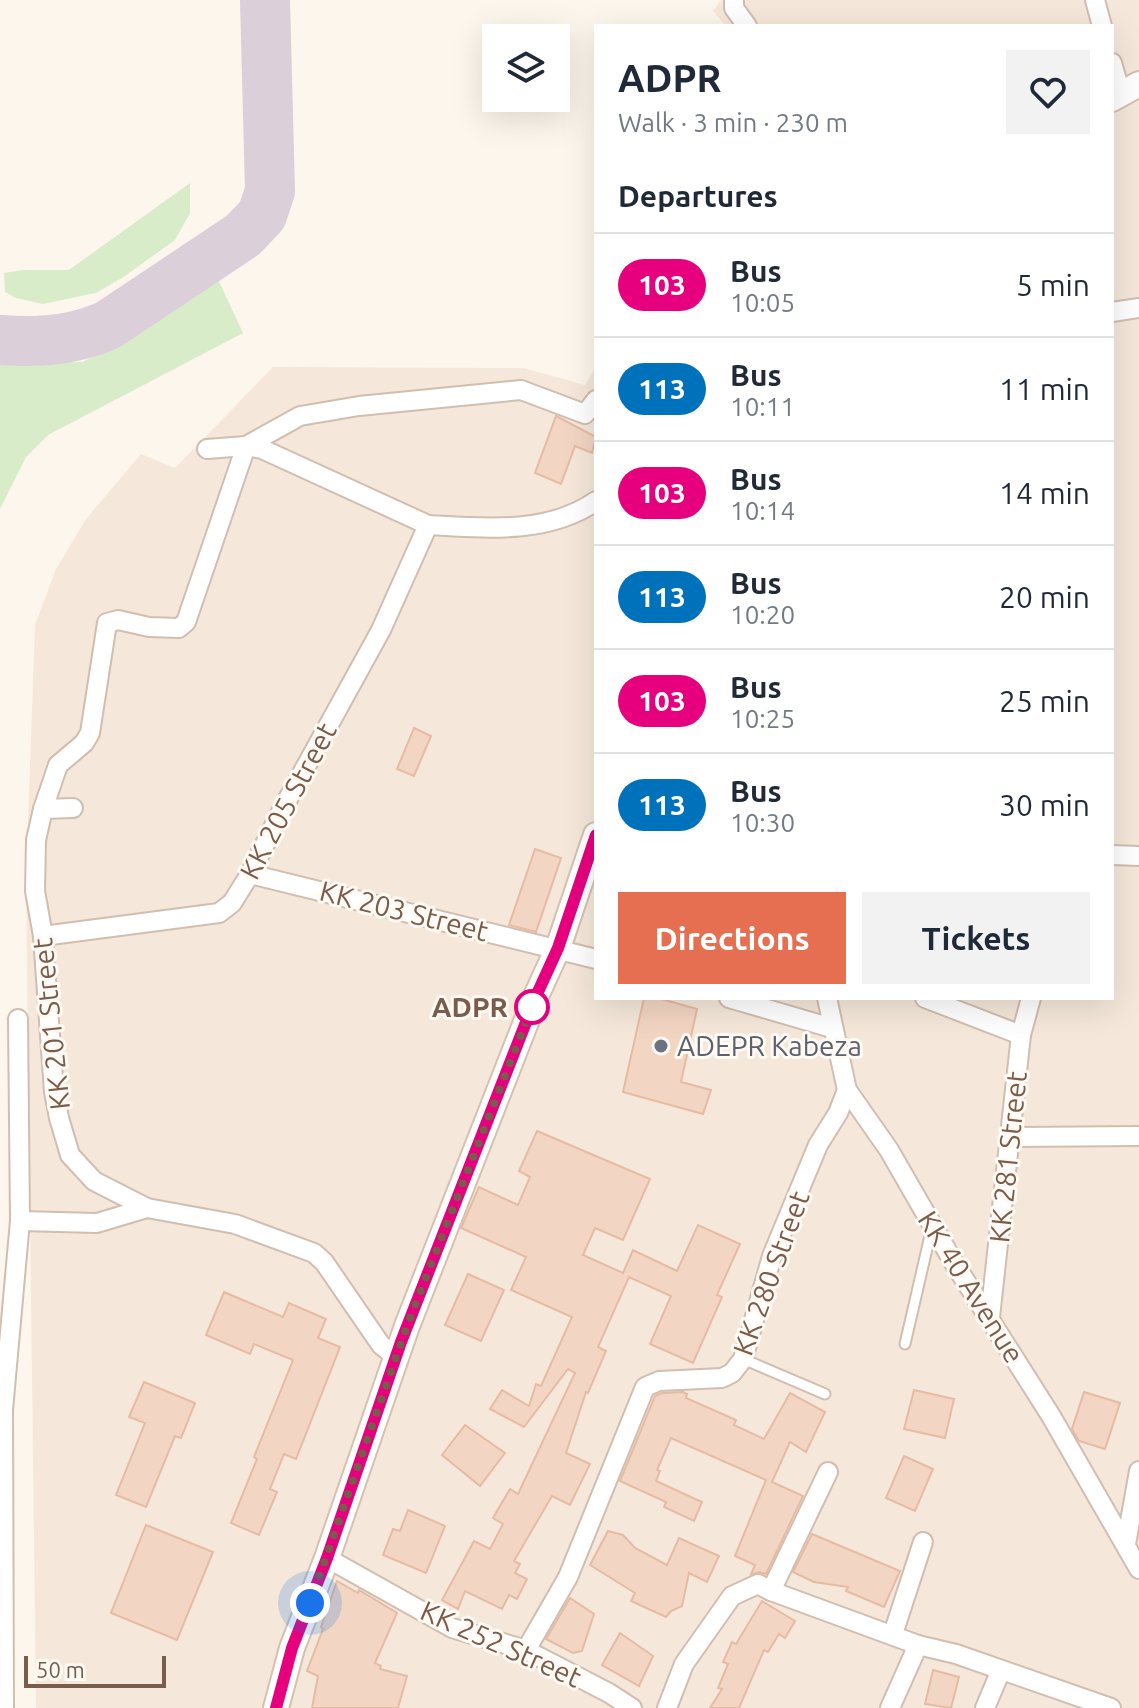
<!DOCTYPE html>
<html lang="en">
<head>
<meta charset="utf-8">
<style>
	:root { --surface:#fff; --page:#f2f2f3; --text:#1f2937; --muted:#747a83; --line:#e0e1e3; --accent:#e76f51 }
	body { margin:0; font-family:Ubuntu,sans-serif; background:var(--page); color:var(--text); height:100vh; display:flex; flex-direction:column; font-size:30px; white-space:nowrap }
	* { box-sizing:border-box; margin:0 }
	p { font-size:26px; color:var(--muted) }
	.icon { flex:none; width:44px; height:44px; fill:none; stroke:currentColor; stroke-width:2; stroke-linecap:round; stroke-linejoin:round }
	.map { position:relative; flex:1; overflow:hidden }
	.sheet { position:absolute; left:594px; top:24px; width:520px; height:976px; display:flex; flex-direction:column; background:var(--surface); border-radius:0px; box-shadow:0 8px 32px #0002 }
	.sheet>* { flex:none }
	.badge { padding:0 16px; border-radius:26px; font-size:28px; line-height:52px }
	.controls { position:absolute; left:482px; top:24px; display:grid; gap:16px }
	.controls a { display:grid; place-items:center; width:88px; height:88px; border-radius:0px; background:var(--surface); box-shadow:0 8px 32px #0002; font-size:40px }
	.scale { position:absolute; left:24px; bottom:20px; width:142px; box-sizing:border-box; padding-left:8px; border:4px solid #7a5c4d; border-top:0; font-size:22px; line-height:28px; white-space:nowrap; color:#7a5c4d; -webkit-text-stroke:6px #fffaf3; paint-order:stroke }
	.you { position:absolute; width:40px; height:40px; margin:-20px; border:6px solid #fff; border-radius:50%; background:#1a73e8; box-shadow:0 0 0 12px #1a73e833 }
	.map>.badge { position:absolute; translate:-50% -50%; box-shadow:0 0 0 4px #fff }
	h2 { padding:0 24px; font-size:30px; line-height:72px }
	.round { display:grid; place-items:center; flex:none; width:84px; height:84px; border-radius:0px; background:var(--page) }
	.head { display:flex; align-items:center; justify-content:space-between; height:136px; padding:0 24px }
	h1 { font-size:38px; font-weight:700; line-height:60px }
	.button { display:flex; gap:16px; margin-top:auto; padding:16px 24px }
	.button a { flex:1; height:92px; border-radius:0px; background:var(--accent); color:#fff; font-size:32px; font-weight:700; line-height:92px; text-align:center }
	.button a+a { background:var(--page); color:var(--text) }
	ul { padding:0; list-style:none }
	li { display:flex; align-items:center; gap:24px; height:104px; padding:0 24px; border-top:2px solid var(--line) }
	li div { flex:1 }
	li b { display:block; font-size:30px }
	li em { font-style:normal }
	li .badge { min-width:88px; font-weight:700; text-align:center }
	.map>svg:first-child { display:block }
	.residential { fill:#f5e8da }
	.green { fill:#d8ecc9 }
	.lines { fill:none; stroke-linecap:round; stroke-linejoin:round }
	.taxiway { stroke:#dbcfda; stroke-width:50 }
	.building { fill:#f3d5c3; stroke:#e6bba3; stroke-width:2 }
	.service-casing { stroke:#d1beb0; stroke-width:13 }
	.minor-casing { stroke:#d1beb0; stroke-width:22 }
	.secondary-casing { stroke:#d6c0b0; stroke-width:28 }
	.service { stroke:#fff; stroke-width:9 }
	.minor { stroke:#fff; stroke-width:18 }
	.secondary { stroke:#fff; stroke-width:24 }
	.line-casing { stroke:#fff; stroke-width:18 }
	.line { stroke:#e6007e; stroke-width:12 }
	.walk { stroke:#7a5c4d; stroke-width:8; stroke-dasharray:0 14.4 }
	.stop-dot { fill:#fff; stroke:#e6007e; stroke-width:4 }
	.worship-dot { fill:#6b7280; stroke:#fffaf3; stroke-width:3 }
	.labels { text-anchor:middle; stroke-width:6; stroke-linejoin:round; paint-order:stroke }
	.street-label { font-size:28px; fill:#7a5c4d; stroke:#fffaf3 }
	.stop-label { font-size:28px; font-weight:bold; fill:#7a5c4d; stroke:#fffaf3; text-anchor:end }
	.worship-label { font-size:28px; fill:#5b616d; stroke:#fffaf3; text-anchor:start }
</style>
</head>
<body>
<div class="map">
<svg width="1139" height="1708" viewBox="0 0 1139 1708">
	<rect width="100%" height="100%" fill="#fdf6ec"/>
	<!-- residential -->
	<path class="residential" d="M721 0H1139V1708H36L26 879 35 625 56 569 86 519 141 454 175 468 273 367 523 368 585 385 596 367V998H1112V26H726L713 11Z"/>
	<!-- green -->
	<g class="green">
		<path d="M190 183V213L175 240 122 278 96 293 43 304 16 298 5 292 4 273 23 270H69Z"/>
		<path d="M217 277 243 333 48 435 26 457 0 509V362H82L103 352Z"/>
	</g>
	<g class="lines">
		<!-- taxiway -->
		<path class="taxiway" d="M0 340C36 343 75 340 108 325L243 235 262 215 270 191 265 0"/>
	</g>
	<!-- building -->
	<g class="building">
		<path d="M556 416 596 437 592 453 575 446 561 484 535 473Z"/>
		<path d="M414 728 431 736 414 776 397 769Z"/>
		<path d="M535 849 561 858 536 932 509 925Z"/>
		<path d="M644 998H658L697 1009 681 1082 711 1090 703 1114 623 1092Z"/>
		<path d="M537 1131 650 1179 623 1240 595 1228 583 1255 623 1273 633 1250 677 1271 698 1225 740 1244 717 1295 722 1297 693 1363 650 1344 671 1296 629 1277 598 1347 606 1351 588 1393 586 1392 566 1453 590 1464 570 1505 552 1496 514 1561 520 1564 515 1573 527 1579 517 1599 509 1595 502 1609 465 1591 458 1609 442 1600 474 1541 490 1549 503 1524 493 1518 510 1489 518 1494 575 1373 568 1369 524 1427 490 1409 502 1390 529 1406 536 1384 541 1386 572 1317 511 1290 526 1257 461 1228 479 1187 518 1205 530 1177 519 1171Z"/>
		<path d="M468 1274 504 1290 481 1341 445 1325Z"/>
		<path d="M224 1292 283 1317 289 1303 326 1319 318 1338 340 1347 296 1459 284 1454 270 1489 277 1492 259 1535 231 1523 257 1459 254 1457 293 1360 254 1344 250 1354 206 1335Z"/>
		<path d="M144 1382 195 1403 181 1438 175 1436 146 1507 116 1495 145 1423 129 1417Z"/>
		<path d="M914 1390 954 1399 945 1438 904 1429Z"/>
		<path d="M683 1392 687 1394 686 1398 736 1420 734 1425 764 1439 790 1393 825 1412 806 1452 790 1442 772 1482 803 1496 766 1574 759 1572 751 1574 755 1565 735 1556 766 1480 671 1438 657 1470 660 1471 656 1481 702 1502 694 1521 664 1507 666 1502 620 1481 655 1396 662 1393Z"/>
		<path d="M1084 1392 1120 1403 1105 1449 1079 1441 1072 1429Z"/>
		<path d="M465 1425 505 1453 480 1486 442 1455Z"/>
		<path d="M904 1456 933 1469 915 1511 886 1498Z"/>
		<path d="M408 1510 445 1526 426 1573 383 1555 393 1529 400 1531Z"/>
		<path d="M146 1525 213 1552 177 1640 111 1613Z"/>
		<path d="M608 1531 623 1535 635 1548 667 1565 679 1538 719 1556 707 1582 689 1573 682 1606 671 1611 666 1617 631 1601 635 1593 590 1565Z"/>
		<path d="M812 1534 900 1571 884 1607 846 1591 848 1587 814 1582 793 1572Z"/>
		<path d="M337 1581 358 1593 359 1590 397 1613 375 1663 381 1666 380 1669 407 1676 398 1708H312L318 1676 307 1671 323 1629 321 1627Z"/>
		<path d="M570 1598 594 1614 582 1651 573 1653 546 1639Z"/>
		<path d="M762 1601 795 1621 785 1638 779 1634 768 1652 764 1650 739 1708H710L722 1689 718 1688 728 1664 723 1662 732 1642 736 1644Z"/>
		<path d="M620 1633 653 1656 639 1686 602 1665Z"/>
		<path d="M933 1670 959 1677 951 1708 925 1704Z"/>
	</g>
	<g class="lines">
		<!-- service casing -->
		<g class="service-casing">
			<g id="service">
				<path d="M905 1344 932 1227"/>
				<path d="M743 1359 825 1394"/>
			</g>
		</g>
		<!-- minor casing -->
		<g class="minor-casing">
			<g id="minor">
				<path d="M734 0V8L747 26"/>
				<path d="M1095 0 1102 26"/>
				<path d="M1112 63 1121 94"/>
				<path d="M1112 312 1139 308"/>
				<path d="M207 449 246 446 262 449 428 525"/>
				<path d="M73 808 43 809 36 840 35 891 43 936 54 1092 59 1118 70 1155 94 1181 147 1208 235 1224 314 1253 324 1262 381 1345 396 1357"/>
				<path d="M43 809 58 765 84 743 90 733 107 623 118 620 149 627 179 628 186 622 246 446 300 416 359 406 521 390 585 414 596 400"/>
				<path d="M1112 855 1139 856"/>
				<path d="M250 874 596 959"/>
				<path d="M43 936 219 913 232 903 250 874 283 808 381 630 428 525C484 528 547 535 596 501"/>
				<path d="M729 998 832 1028"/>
				<path d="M827 998 847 1090 889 1150 954 1263 1051 1416 1139 1569"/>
				<path d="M925 998 1021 1035"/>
				<path d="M1011 1137 1139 1136"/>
				<path d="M20 1221 97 1223 147 1208"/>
				<path d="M990 1317 1021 1035 1031 998"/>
				<path d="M1126 1544 1139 1471"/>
				<path d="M327 1558 452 1628 526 1650 609 1693 632 1708"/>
				<path d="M771 1591 828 1472"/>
				<path d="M893 1634 923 1542"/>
				<path d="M526 1650 568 1577 645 1387 659 1381 722 1378 732 1373 743 1359 772 1256 818 1145 838 1113 847 1090"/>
				<path d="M4 1708 3 1410 20 1221 18 1019"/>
				<path d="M667 1708 684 1664 732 1596 758 1584 771 1591 918 1645 956 1654 1111 1708"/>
				<path d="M890 1708 918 1645"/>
				<path d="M985 1708 1001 1670"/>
			</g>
		</g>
		<!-- secondary casing -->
		<g class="secondary-casing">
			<g id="secondary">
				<path d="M1112 99 1139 84"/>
				<path d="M276 1708 292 1648 327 1558 407 1326 537 994 558 948 596 835"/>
			</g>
		</g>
		<!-- service -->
		<use href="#service" class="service"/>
		<!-- minor -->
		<use href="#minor" class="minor"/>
		<!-- secondary -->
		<use href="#secondary" class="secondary"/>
	</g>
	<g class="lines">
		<!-- line casing -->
		<g class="line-casing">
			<path id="line" d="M276 1708 292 1648 327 1558 401 1342 537 994 558 948 596 835"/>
		</g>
		<!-- line -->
		<use href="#line" class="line"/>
		<!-- walk -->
		<path class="walk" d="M310 1603 407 1326 537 994 532 1007"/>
	</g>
	<!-- markers -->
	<circle class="stop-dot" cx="532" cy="1007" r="16"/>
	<circle class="worship-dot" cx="661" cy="1046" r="8"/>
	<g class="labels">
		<!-- street labels -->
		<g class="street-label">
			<text transform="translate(288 801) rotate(-62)" y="10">KK 205 Street</text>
			<text transform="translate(404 911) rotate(14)" y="10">KK 203 Street</text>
			<text transform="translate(51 1024) rotate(-96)" y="10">KK 201 Street</text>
			<text transform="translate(1008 1157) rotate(-84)" y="10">KK 281 Street</text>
			<text transform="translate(771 1273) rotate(-70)" y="10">KK 280 Street</text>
			<text transform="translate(971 1287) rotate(58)" y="10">KK 40 Avenue</text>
			<text transform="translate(501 1644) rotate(24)" y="10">KK 252 Street</text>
		</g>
		<!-- stop labels -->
		<g class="stop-label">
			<text x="508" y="1017">ADPR</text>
		</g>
		<!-- worship labels -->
		<g class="worship-label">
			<text x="677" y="1056">ADEPR Kabeza</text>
		</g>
	</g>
</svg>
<div class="controls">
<a><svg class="icon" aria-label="layers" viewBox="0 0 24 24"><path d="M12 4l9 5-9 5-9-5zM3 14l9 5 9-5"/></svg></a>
</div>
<div class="scale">50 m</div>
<div class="you" style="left:310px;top:1603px"></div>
<section class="sheet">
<div class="head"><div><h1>ADPR</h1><p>Walk · 3 min · 230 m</p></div><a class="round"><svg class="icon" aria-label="heart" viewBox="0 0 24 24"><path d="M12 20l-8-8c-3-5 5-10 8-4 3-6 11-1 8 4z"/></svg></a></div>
<h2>Departures</h2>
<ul>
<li><span class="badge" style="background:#e6007e;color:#fff">103</span><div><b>Bus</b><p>10:05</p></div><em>5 min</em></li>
<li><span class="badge" style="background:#0072bc;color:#fff">113</span><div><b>Bus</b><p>10:11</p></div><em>11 min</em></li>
<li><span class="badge" style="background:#e6007e;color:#fff">103</span><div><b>Bus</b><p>10:14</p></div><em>14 min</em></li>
<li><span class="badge" style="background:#0072bc;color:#fff">113</span><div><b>Bus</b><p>10:20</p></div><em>20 min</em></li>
<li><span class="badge" style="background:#e6007e;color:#fff">103</span><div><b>Bus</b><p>10:25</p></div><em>25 min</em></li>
<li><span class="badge" style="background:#0072bc;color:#fff">113</span><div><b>Bus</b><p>10:30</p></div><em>30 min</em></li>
</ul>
<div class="button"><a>Directions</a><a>Tickets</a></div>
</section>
</div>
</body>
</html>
